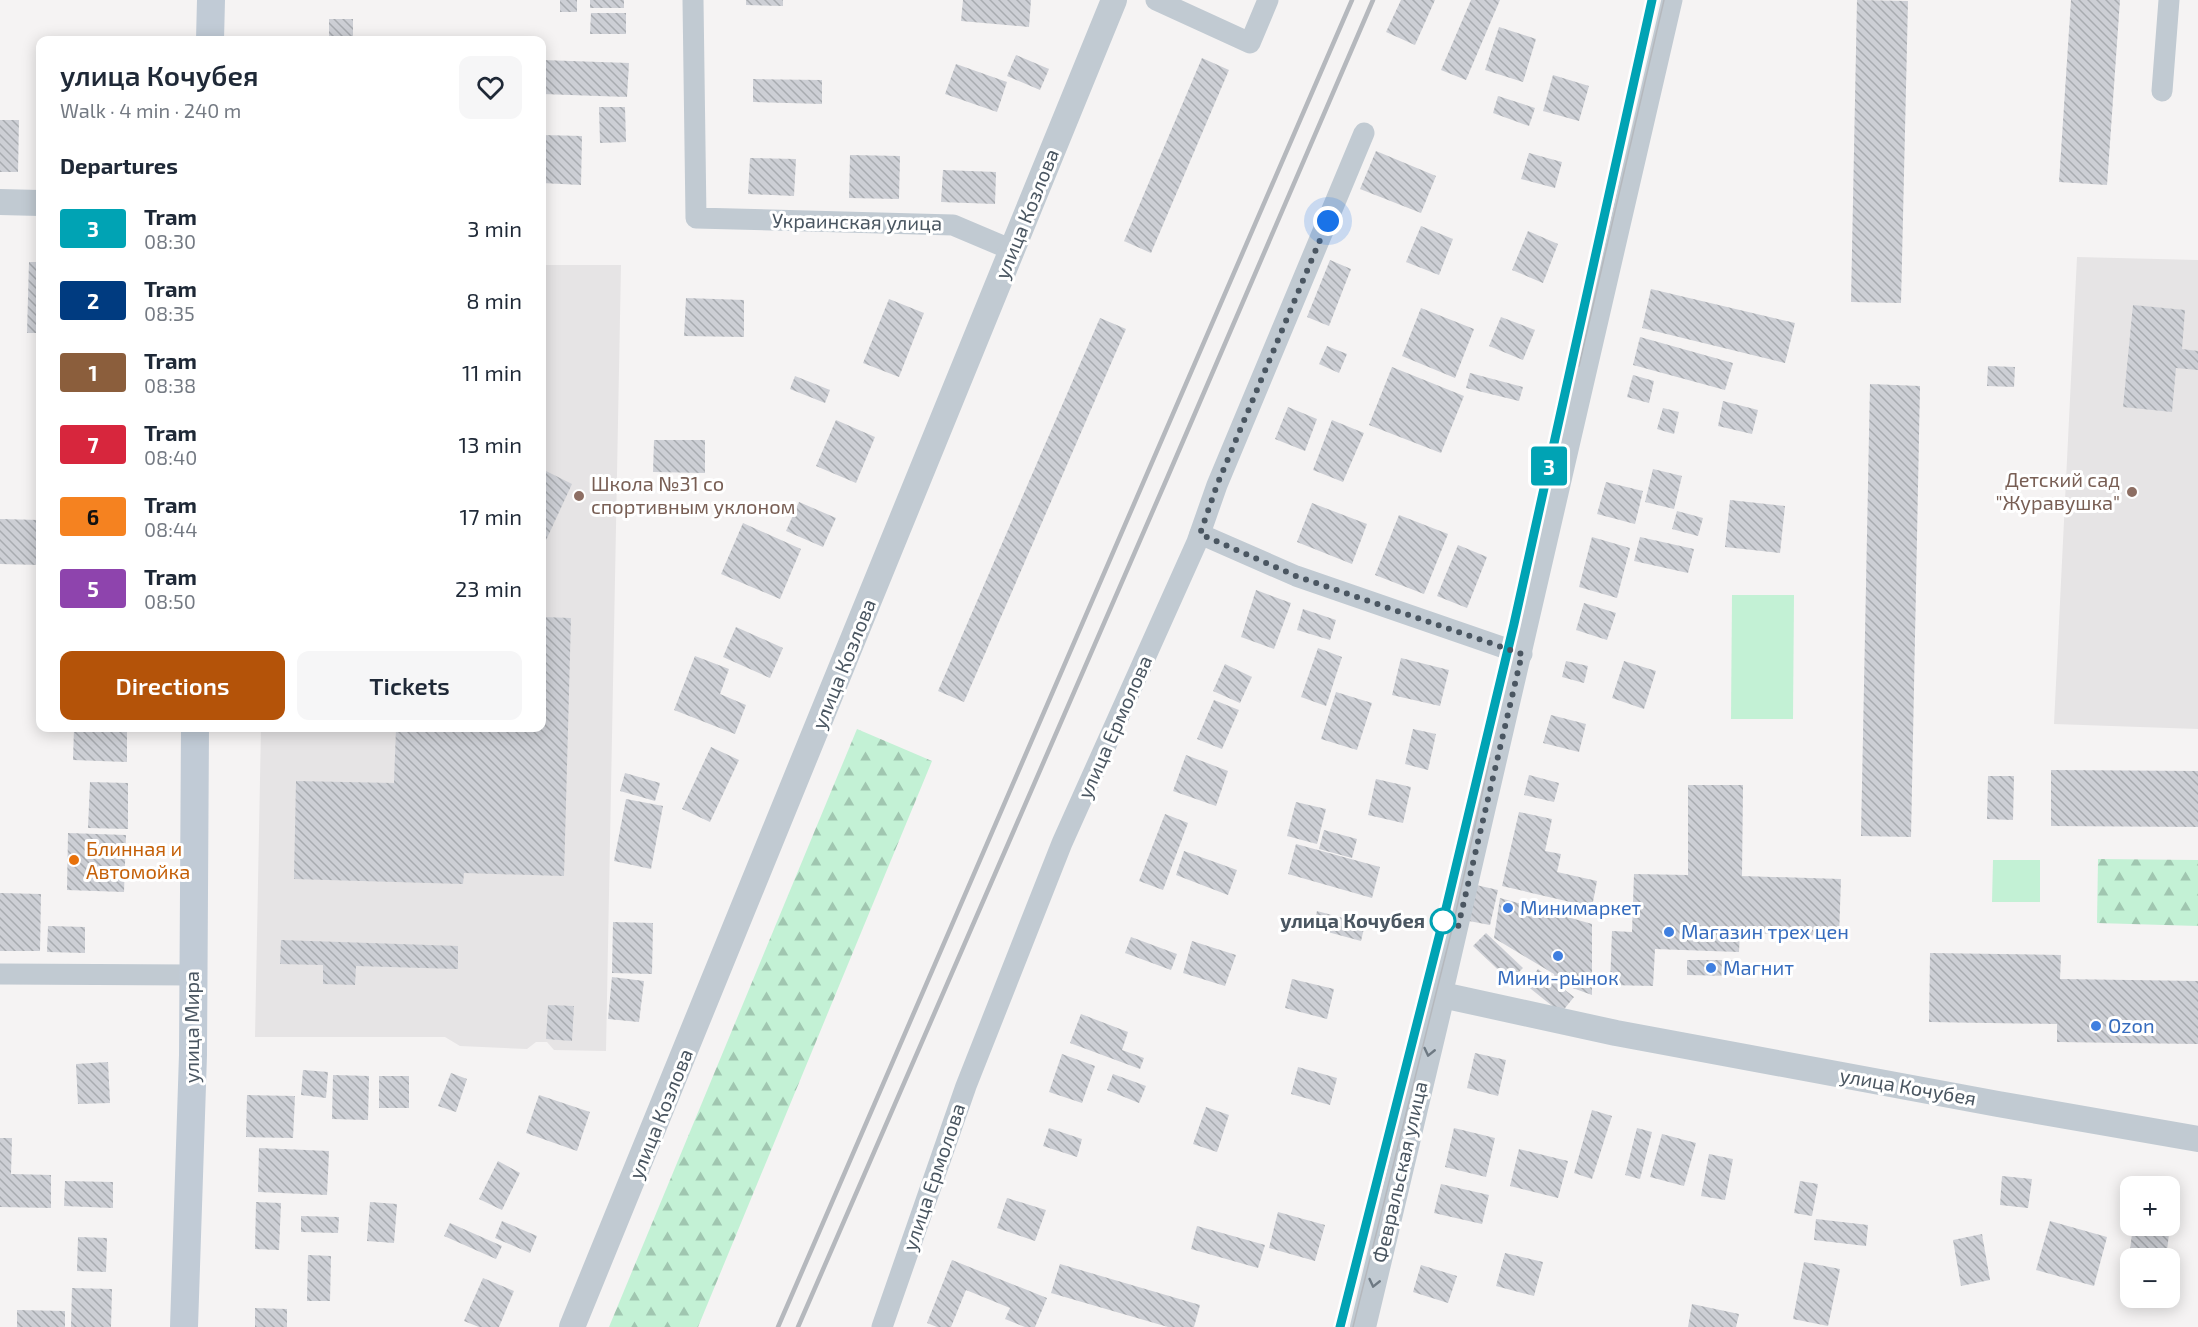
<!DOCTYPE html>
<html lang="en">
<head>
<meta charset="utf-8">
<style>
	:root { --surface:#fff; --page:#f6f6f7; --text:#1f2937; --muted:#747a83; --accent:#b45309 }
	body { margin:0; font-family:"Exo 2",sans-serif; background:var(--page); color:var(--text); height:100vh; display:flex; flex-direction:column; font-size:22px; white-space:nowrap }
	* { box-sizing:border-box; margin:0 }
	p { font-size:20px; color:var(--muted) }
	.icon { flex:none; width:33px; height:33px; fill:none; stroke:currentColor; stroke-width:2; stroke-linecap:round; stroke-linejoin:round }
	.map { position:relative; flex:1; overflow:hidden }
	.drawer { position:absolute; left:36px; top:36px; width:510px; height:696px; display:flex; flex-direction:column; background:var(--surface); border-radius:12px; box-shadow:0 3px 15px #0003 }
	.drawer>* { flex:none }
	.badge { padding:0 12px; border-radius:4px; font-size:21px; line-height:39px }
	.tools { position:absolute; left:2120px; top:1176px; display:grid; gap:12px }
	.tools a { display:grid; place-items:center; width:60px; height:60px; border-radius:12px; background:var(--surface); box-shadow:0 3px 15px #0003; font-size:30px }
	.you { position:absolute; width:30px; height:30px; margin:-15px; border:4px solid #fff; border-radius:50%; background:#1a73e8; box-shadow:0 0 0 9px #1a73e833 }
	.map>.badge { position:absolute; translate:-50% -50%; box-shadow:0 0 0 3px #fff }
	h2 { padding:0 24px; font-size:22px; line-height:54px }
	.round { display:grid; place-items:center; flex:none; width:63px; height:63px; border-radius:12px; background:var(--page) }
	.overview { display:flex; align-items:center; justify-content:space-between; height:102px; padding:0 24px }
	h1 { font-size:28px; font-weight:600; line-height:45px }
	.action { display:flex; gap:12px; margin-top:auto; padding:12px 24px }
	.action a { flex:1; height:69px; border-radius:12px; background:var(--accent); color:#fff; font-size:24px; font-weight:600; line-height:69px; text-align:center }
	.action a+a { background:var(--page); color:var(--text) }
	ul { padding:0; list-style:none }
	li { display:flex; align-items:center; gap:18px; height:72px; padding:0 24px }
	li div { flex:1 }
	li b { display:block; font-size:22px }
	li em { font-style:normal }
	li .badge { min-width:66px; font-weight:700; text-align:center }
	.map>svg:first-child { display:block }
	.education { fill:#e6e4e5 }
	.green { fill:#c3f1d5 }
	.forest { fill:url(#forest-firs) }
	.building { fill:url(#building-back-hatch) }
	.lines { fill:none; stroke-linecap:round; stroke-linejoin:round }
	.minor { stroke:#c1cad2; stroke-width:21 }
	.tertiary { stroke:#c1cad2; stroke-width:26 }
	.secondary { stroke:#c1cbd6; stroke-width:28 }
	.tram { stroke:#b5b8bd; stroke-width:1.5 }
	.rail { stroke:#b5b8bd; stroke-width:4.5 }
	.oneway { stroke:#6e7983 }
	.line-casing { stroke:#fff; stroke-width:14 }
	.line { stroke:#00a3b4; stroke-width:9 }
	.walk { stroke:#4a5661; stroke-width:6; stroke-dasharray:0 10.8 }
	.education-dot { fill:#8d6e63; stroke:#fff; stroke-width:2 }
	.food-dot { fill:#e8710a; stroke:#fff; stroke-width:2 }
	.shop-dot { fill:#3f7fe0; stroke:#fff; stroke-width:2 }
	.stop-dot { fill:#fff; stroke:#00a3b4; stroke-width:3 }
	.labels { text-anchor:middle; stroke-width:6; stroke-linejoin:round; paint-order:stroke }
	.street-label { font-size:20px; fill:#4a5661; stroke:#fff }
	.education-label { font-size:20px; fill:#785e54; stroke:#fff; text-anchor:end }
	.food-label { font-size:20px; fill:#c56008; stroke:#fff; text-anchor:start }
	.shop-label { font-size:20px; fill:#366cbe; stroke:#fff; text-anchor:start }
	.stop-label { font-size:20px; font-weight:bold; fill:#4a5661; stroke:#fff; text-anchor:end }
</style>
</head>
<body>
<div class="map">
<svg width="2198" height="1327" viewBox="0 0 2198 1327">
	<defs>
		<pattern id="forest-firs" width="22" height="20" patternUnits="userSpaceOnUse" patternTransform="scale(1.5)"><rect width="22" height="20" fill="#c3f1d5"/><path d="M5 1l3.5 6h-7zM16 11l3.5 6h-7z" fill="#a0c6b0"/></pattern>
		<pattern id="building-back-hatch" width="6" height="6" patternUnits="userSpaceOnUse" patternTransform="scale(1.5)"><rect width="6" height="6" fill="#cdcfd5"/><path d="M-1 5l2 2M0 0l6 6M5-1l2 2" fill="none" stroke="#a8abb0"/></pattern>
	</defs>
	<rect width="100%" height="100%" fill="#f5f3f3"/>
	<!-- education -->
	<g class="education">
		<path d="M2077 257 2198 260V729L2054 724Z"/>
		<path d="M542 265H621L606 1051 554 1050 547 1042H536L527 1049 460 1046 445 1037H255L261 728H542Z"/>
	</g>
	<!-- green -->
	<g class="green">
		<path d="M1732 595H1794L1793 719H1731Z"/>
		<path d="M1993 860H2040V902H1992Z"/>
	</g>
	<!-- forest -->
	<g class="forest">
		<path d="M857 729 932 761 698 1327H609Z"/>
		<path d="M2098 859 2198 860V926L2097 923Z"/>
	</g>
	<!-- building -->
	<g class="building">
		<rect x="560" y="0" width="17" height="12"/>
		<rect x="590" y="0" width="34" height="8"/>
		<path d="M746 0H783V6L746 5Z"/>
		<path d="M963 0H1031L1029 27 961 21Z"/>
		<path d="M1401 0H1435L1415 45 1386 32Z"/>
		<path d="M1471 0H1500L1466 80 1441 70Z"/>
		<path d="M1857 0 1908 1 1901 303 1851 302Z"/>
		<path d="M2071 0H2120L2107 185 2059 182Z"/>
		<path d="M591 13H626V34H590Z"/>
		<rect x="329" y="19" width="24" height="19"/>
		<path d="M1499 27 1536 39 1523 82 1485 70Z"/>
		<path d="M1016 55 1049 69 1040 90 1007 76Z"/>
		<path d="M1202 58 1229 70 1151 253 1124 241Z"/>
		<path d="M542 60 629 63 627 97 542 94Z"/>
		<path d="M956 64 1007 82 997 112 945 94Z"/>
		<path d="M1553 75 1589 86 1579 121 1543 111Z"/>
		<path d="M753 79 822 80V104L753 102Z"/>
		<path d="M1498 96 1535 108 1529 126 1493 113Z"/>
		<path d="M599 107H625L626 142 600 143Z"/>
		<path d="M0 120H19L18 172H0Z"/>
		<path d="M542 135 582 136 581 185 542 183Z"/>
		<path d="M1376 151 1436 176 1421 213 1360 189Z"/>
		<path d="M1529 153 1562 162 1555 188 1521 179Z"/>
		<path d="M850 155 900 156 899 199 849 198Z"/>
		<path d="M750 158 796 159 794 196 748 194Z"/>
		<path d="M943 170 996 172 995 204 941 202Z"/>
		<path d="M1421 226 1453 239 1439 275 1406 262Z"/>
		<path d="M1528 231 1558 244 1543 283 1512 270Z"/>
		<path d="M1330 260 1351 269 1329 326 1307 317Z"/>
		<path d="M29 262H40V333H27Z"/>
		<path d="M1651 289 1795 323 1785 363 1642 328Z"/>
		<path d="M686 298 744 300V337L684 336Z"/>
		<path d="M889 299 924 313 899 377 863 363Z"/>
		<path d="M2133 305 2185 310 2182 349 2198 351V370L2176 368 2172 412 2123 407Z"/>
		<path d="M1421 308 1474 329 1455 378 1402 356Z"/>
		<path d="M1501 317 1535 330 1523 360 1489 346Z"/>
		<path d="M1100 318 1126 329 964 702 938 691Z"/>
		<path d="M1640 337 1733 363 1725 390 1633 365Z"/>
		<path d="M1327 346 1347 354 1339 373 1319 364Z"/>
		<path d="M1988 366 2015 367 2014 387 1987 386Z"/>
		<path d="M1392 367 1464 396 1441 453 1369 425Z"/>
		<path d="M1470 373 1523 387 1519 401 1466 388Z"/>
		<path d="M1633 375 1654 381 1649 403 1627 397Z"/>
		<path d="M795 376 830 390 825 403 790 389Z"/>
		<path d="M1870 384 1920 386 1911 837 1861 836Z"/>
		<path d="M1723 401 1758 410 1752 434 1718 426Z"/>
		<path d="M1288 407 1317 419 1305 451 1275 439Z"/>
		<path d="M1663 408 1679 412 1674 434 1657 429Z"/>
		<path d="M836 420 875 437 856 483 816 466Z"/>
		<path d="M1332 420 1364 433 1343 482 1313 470Z"/>
		<path d="M654 440H705V473L653 472Z"/>
		<path d="M542 469 572 484 542 549Z"/>
		<path d="M1653 469 1682 476 1674 509 1645 502Z"/>
		<path d="M1606 482 1643 491 1635 524 1597 514Z"/>
		<path d="M1730 500 1785 506 1780 553 1725 547Z"/>
		<path d="M799 502 836 518 823 547 786 531Z"/>
		<path d="M1312 503 1367 524 1352 564 1297 542Z"/>
		<path d="M1677 511 1703 518 1698 536 1672 529Z"/>
		<path d="M1399 515 1448 534 1424 594 1375 575Z"/>
		<path d="M0 519 40 520V565L0 564Z"/>
		<path d="M743 523 801 549 780 599 721 574Z"/>
		<path d="M1592 537 1630 548 1617 598 1579 587Z"/>
		<path d="M1640 537 1694 549 1688 573 1634 561Z"/>
		<path d="M1458 545 1487 557 1467 608 1437 596Z"/>
		<path d="M1256 590 1291 603 1274 649 1241 637Z"/>
		<path d="M1584 603 1616 613 1607 640 1576 630Z"/>
		<path d="M1303 609 1336 620 1330 640 1297 630Z"/>
		<path d="M542 617 571 618 564 876 464 873 463 884 294 879 296 781 394 783 396 728H542Z"/>
		<path d="M736 627 783 648 770 678 723 657Z"/>
		<path d="M1318 648 1342 657 1326 706 1301 697Z"/>
		<path d="M695 656 729 669 720 694 746 705 735 734 674 710Z"/>
		<path d="M1401 658 1449 670 1440 706 1392 695Z"/>
		<path d="M1566 661 1588 666 1584 683 1562 677Z"/>
		<path d="M1624 661 1656 671 1644 709 1612 698Z"/>
		<path d="M1225 664 1252 677 1240 703 1213 691Z"/>
		<path d="M1336 692 1372 703 1357 750 1321 739Z"/>
		<path d="M1214 700 1239 710 1222 749 1197 739Z"/>
		<path d="M1551 715 1586 724 1579 752 1543 743Z"/>
		<path d="M74 728H127V762L73 760Z"/>
		<path d="M1413 729 1436 734 1428 770 1405 764Z"/>
		<path d="M711 747 739 760 710 822 682 809Z"/>
		<path d="M1186 755 1228 771 1216 806 1173 791Z"/>
		<path d="M2051 770 2198 771V827L2051 826Z"/>
		<path d="M625 773 660 783 655 801 620 791Z"/>
		<path d="M1529 775 1559 783 1554 802 1524 795Z"/>
		<path d="M1988 776H2014L2013 820 1987 819Z"/>
		<path d="M1376 779 1411 787 1403 823 1368 815Z"/>
		<path d="M90 782 128 783V829L88 828Z"/>
		<path d="M1688 785H1743L1742 876 1841 879 1839 936 1740 933 1739 952 1655 949 1653 986 1610 985 1612 931 1632 932 1634 874 1688 875Z"/>
		<path d="M626 799 663 806 651 869 614 861Z"/>
		<path d="M1296 802 1326 809 1317 844 1287 836Z"/>
		<path d="M1519 812 1552 819 1545 851 1561 854 1557 872 1597 881 1592 907 1502 886Z"/>
		<path d="M1165 814 1188 823 1163 890 1139 881Z"/>
		<path d="M1324 830 1357 839 1352 858 1319 849Z"/>
		<path d="M68 833 126 835 124 892 67 890Z"/>
		<path d="M1296 844 1380 867 1372 898 1288 874Z"/>
		<path d="M1184 851 1237 870 1228 895 1176 875Z"/>
		<path d="M1476 885 1498 890 1490 925 1469 921Z"/>
		<path d="M0 893 41 894 40 951H0Z"/>
		<path d="M1500 898 1592 924V995L1556 982 1554 974 1494 938Z"/>
		<path d="M1317 911 1365 924 1361 941 1313 928Z"/>
		<path d="M613 922 653 923 652 974 612 973Z"/>
		<path d="M48 926 85 927V953L47 952Z"/>
		<path d="M1486 933 1523 968 1510 981 1473 946Z"/>
		<path d="M1131 937 1177 954 1171 970 1125 953Z"/>
		<path d="M281 940 458 946V969L356 966 355 985 323 984V965L280 964Z"/>
		<path d="M1192 941 1236 955 1225 986 1183 973Z"/>
		<path d="M1930 953 2061 955 2060 979 2198 981V1044L2057 1042V1024L1929 1022Z"/>
		<path d="M1687 960H1735V976L1687 975Z"/>
		<path d="M1538 969 1574 997 1561 1013 1526 985Z"/>
		<path d="M612 977 644 981 639 1022 608 1019Z"/>
		<path d="M1292 979 1334 989 1327 1019 1285 1008Z"/>
		<path d="M548 1005 574 1006 572 1041 546 1039Z"/>
		<path d="M1081 1014 1128 1032 1122 1050 1144 1058 1140 1069 1070 1043Z"/>
		<path d="M1475 1053 1506 1060 1498 1096 1467 1088Z"/>
		<path d="M1062 1054 1095 1066 1082 1103 1049 1092Z"/>
		<path d="M108 1062 110 1103 78 1104 76 1064Z"/>
		<path d="M1298 1067 1337 1078 1330 1105 1291 1094Z"/>
		<path d="M303 1070 328 1072 326 1098 301 1095Z"/>
		<path d="M451 1073 467 1079 456 1112 438 1106Z"/>
		<path d="M1113 1074 1146 1086 1139 1103 1107 1090Z"/>
		<path d="M333 1075 369 1076 368 1120 332 1119Z"/>
		<rect x="379" y="1076" width="30" height="32"/>
		<path d="M247 1095 295 1096 293 1138 246 1137Z"/>
		<path d="M539 1095 590 1112 577 1151 526 1133Z"/>
		<path d="M1206 1107 1229 1115 1217 1152 1193 1144Z"/>
		<path d="M1592 1110 1612 1116 1592 1179 1574 1173Z"/>
		<path d="M1049 1128 1082 1139 1077 1157 1043 1146Z"/>
		<path d="M1454 1128 1495 1138 1486 1177 1445 1167Z"/>
		<path d="M1637 1128 1652 1132 1640 1179 1625 1175Z"/>
		<path d="M1662 1134 1696 1143 1684 1186 1650 1177Z"/>
		<path d="M0 1138H12L11 1174 51 1175V1208L0 1207Z"/>
		<path d="M259 1148 329 1151 327 1195 258 1192Z"/>
		<path d="M1519 1149 1568 1161 1558 1198 1510 1186Z"/>
		<path d="M1709 1154 1733 1159 1725 1200 1701 1196Z"/>
		<path d="M498 1161 520 1173 502 1210 479 1199Z"/>
		<path d="M2002 1176 2032 1179 2028 1208 2000 1205Z"/>
		<path d="M65 1181 113 1182V1208L64 1206Z"/>
		<path d="M1800 1181 1818 1184 1812 1216 1794 1213Z"/>
		<path d="M1441 1184 1489 1195 1482 1224 1434 1213Z"/>
		<path d="M1007 1198 1046 1210 1035 1241 997 1228Z"/>
		<path d="M256 1202 281 1203 279 1250 255 1249Z"/>
		<path d="M370 1202 397 1204 394 1243 367 1241Z"/>
		<path d="M2169 1208H2172L2170 1223H2169Z"/>
		<path d="M1278 1212 1325 1225 1315 1261 1269 1248Z"/>
		<path d="M301 1216 339 1217 338 1233 301 1232Z"/>
		<path d="M1816 1219 1868 1225 1866 1246 1814 1240Z"/>
		<path d="M502 1221 537 1236 530 1253 495 1238Z"/>
		<path d="M2050 1221 2107 1237 2094 1286 2036 1270Z"/>
		<path d="M450 1223 502 1246 496 1259 444 1236Z"/>
		<path d="M1197 1226 1265 1245 1258 1268 1191 1249Z"/>
		<path d="M2133 1226H2170L2166 1258H2129Z"/>
		<path d="M1982 1234 1990 1280 1961 1286 1953 1240Z"/>
		<path d="M78 1237 107 1238 106 1272 77 1271Z"/>
		<path d="M1505 1253 1543 1262 1534 1296 1496 1286Z"/>
		<path d="M308 1255 331 1256 330 1301H307Z"/>
		<path d="M952 1260 1047 1298 1035 1327H1025L1005 1319 1010 1308 966 1290 951 1327H937L927 1323Z"/>
		<path d="M2129 1260H2130V1285L2126 1284Z"/>
		<path d="M1804 1262 1840 1269 1828 1326 1793 1319Z"/>
		<path d="M1060 1264 1200 1305 1194 1327H1168L1051 1293Z"/>
		<path d="M1421 1265 1457 1276 1448 1303 1413 1292Z"/>
		<path d="M483 1278 514 1291 499 1327H479L464 1321Z"/>
		<path d="M72 1288 112 1289 111 1327H71Z"/>
		<path d="M1692 1304 1739 1314 1736 1327H1688Z"/>
		<path d="M255 1308 287 1309V1327H255Z"/>
		<path d="M17 1310 65 1311V1327H17Z"/>
	</g>
	<g class="lines">
		<!-- minor -->
		<g class="minor">
			<path d="M693 0 696 218 953 225 1012 250"/>
			<path d="M1156 0 1250 43 1268 0"/>
			<path d="M2162 91 2169 0"/>
			<path d="M1200 534 1296 576 1522 654"/>
			<path d="M0 974 192 975"/>
			<path d="M1442 995 1672 0"/>
			<path d="M882 1327 966 1086 1062 843 1197 542 1217 485 1364 133"/>
		</g>
		<!-- tertiary -->
		<g class="tertiary">
			<path d="M0 202 40 203"/>
			<path d="M572 1327 1114 0"/>
			<path d="M1363 1327 1442 995 1616 1033 1998 1104 2198 1139"/>
		</g>
		<!-- secondary -->
		<g class="secondary">
			<path d="M210 40 211 0"/>
			<path d="M184 1327 193 1055 195 728"/>
		</g>
		<!-- tram -->
		<g class="tram">
			<path d="M1579 366 1664 0"/>
			<path d="M1340 1327 1443 921 1514 624 1652 0"/>
			<path d="M1353 1327 1453 925 1490 758"/>
		</g>
		<!-- rail -->
		<g class="rail">
			<path d="M778 1327 1352 0"/>
			<path d="M798 1327 1168 476 1373 0"/>
		</g>
	</g>
	<!-- one-way arrows -->
	<defs><path id="oneway-chevron" d="M-2-3.5L2.5 0L-2 3.5" fill="none" stroke-width="1.6" stroke-linecap="round" stroke-linejoin="round" transform="scale(1.5)"/></defs>
	<g class="oneway">
		<use href="#oneway-chevron" transform="translate(1429 1052) rotate(103)"/>
		<use href="#oneway-chevron" transform="translate(1374 1283) rotate(103)"/>
	</g>
	<g class="lines">
		<!-- line casing -->
		<g class="line-casing">
			<path id="line" d="M1340 1327 1443 921 1514 624 1652 0"/>
		</g>
		<!-- line -->
		<use href="#line" class="line"/>
		<!-- walk -->
		<path class="walk" d="M1328 221 1217 485 1200 534 1296 576 1522 654 1458 927 1443 921"/>
	</g>
	<!-- markers -->
	<g class="education-dot">
		<circle cx="2132" cy="492" r="6"/>
		<circle cx="579" cy="496" r="6"/>
	</g>
	<circle class="food-dot" cx="74" cy="860" r="6"/>
	<g class="shop-dot">
		<circle cx="1508" cy="908" r="6"/>
		<circle cx="1669" cy="932" r="6"/>
		<circle cx="1558" cy="956" r="6"/>
		<circle cx="1711" cy="968" r="6"/>
		<circle cx="2096" cy="1026" r="6"/>
	</g>
	<circle class="stop-dot" cx="1443" cy="921" r="12"/>
	<g class="labels">
		<!-- street labels -->
		<g class="street-label">
			<text transform="translate(1027 214) rotate(-68)" y="7">улица Козлова</text>
			<text transform="translate(857 222) rotate(1)" y="7">Украинская улица</text>
			<text transform="translate(844 664) rotate(-68)" y="7">улица Козлова</text>
			<text transform="translate(1115 727) rotate(-66)" y="7">улица Ермолова</text>
			<text transform="translate(192 1027) rotate(-90)" y="7">улица Мира</text>
			<text transform="translate(1908 1087) rotate(10)" y="7">улица Кочубея</text>
			<text transform="translate(661 1114) rotate(-68)" y="7">улица Козлова</text>
			<text transform="translate(1400 1172) rotate(-77)" y="7">Февральская улица</text>
			<text transform="translate(934 1177) rotate(-71)" y="7">улица Ермолова</text>
		</g>
		<!-- education labels -->
		<g class="education-label">
			<text x="2120" y="487">Детский сад<tspan x="2120" dy="23">"Журавушка"</tspan></text>
			<text x="591" y="491" text-anchor="start">Школа №31 со<tspan x="591" dy="23">спортивным уклоном</tspan></text>
		</g>
		<!-- food labels -->
		<g class="food-label">
			<text x="86" y="856">Блинная и<tspan x="86" dy="23">Автомойка</tspan></text>
		</g>
		<!-- shop labels -->
		<g class="shop-label">
			<text x="1520" y="915">Минимаркет</text>
			<text x="1681" y="939">Магазин трех цен</text>
			<text x="1723" y="975">Магнит</text>
			<text x="1558" y="985" text-anchor="middle">Мини-рынок</text>
			<text x="2108" y="1033">Ozon</text>
		</g>
		<!-- stop labels -->
		<g class="stop-label">
			<text x="1425" y="928">улица Кочубея</text>
		</g>
	</g>
</svg>
<div class="tools">
<a>+</a>
<a>−</a>
</div>
<div class="you" style="left:1328px;top:221px"></div>
<b class="badge" style="left:1549px;top:466px;background:#00a3b4;color:#fff">3</b>
<section class="drawer">
<div class="overview"><div><h1>улица Кочубея</h1><p>Walk · 4 min · 240 m</p></div><a class="round"><svg class="icon" aria-label="heart" viewBox="0 0 24 24"><path d="M12 20l-8-8c-3-5 5-10 8-4 3-6 11-1 8 4z"/></svg></a></div>
<h2>Departures</h2>
<ul>
<li><span class="badge" style="background:#00a3b4;color:#fff">3</span><div><b>Tram</b><p>08:30</p></div><em>3 min</em></li>
<li><span class="badge" style="background:#003b80;color:#fff">2</span><div><b>Tram</b><p>08:35</p></div><em>8 min</em></li>
<li><span class="badge" style="background:#8b5e3c;color:#fff">1</span><div><b>Tram</b><p>08:38</p></div><em>11 min</em></li>
<li><span class="badge" style="background:#d7263d;color:#fff">7</span><div><b>Tram</b><p>08:40</p></div><em>13 min</em></li>
<li><span class="badge" style="background:#f58220;color:#111">6</span><div><b>Tram</b><p>08:44</p></div><em>17 min</em></li>
<li><span class="badge" style="background:#8e44ad;color:#fff">5</span><div><b>Tram</b><p>08:50</p></div><em>23 min</em></li>
</ul>
<div class="action"><a>Directions</a><a>Tickets</a></div>
</section>
</div>
</body>
</html>
